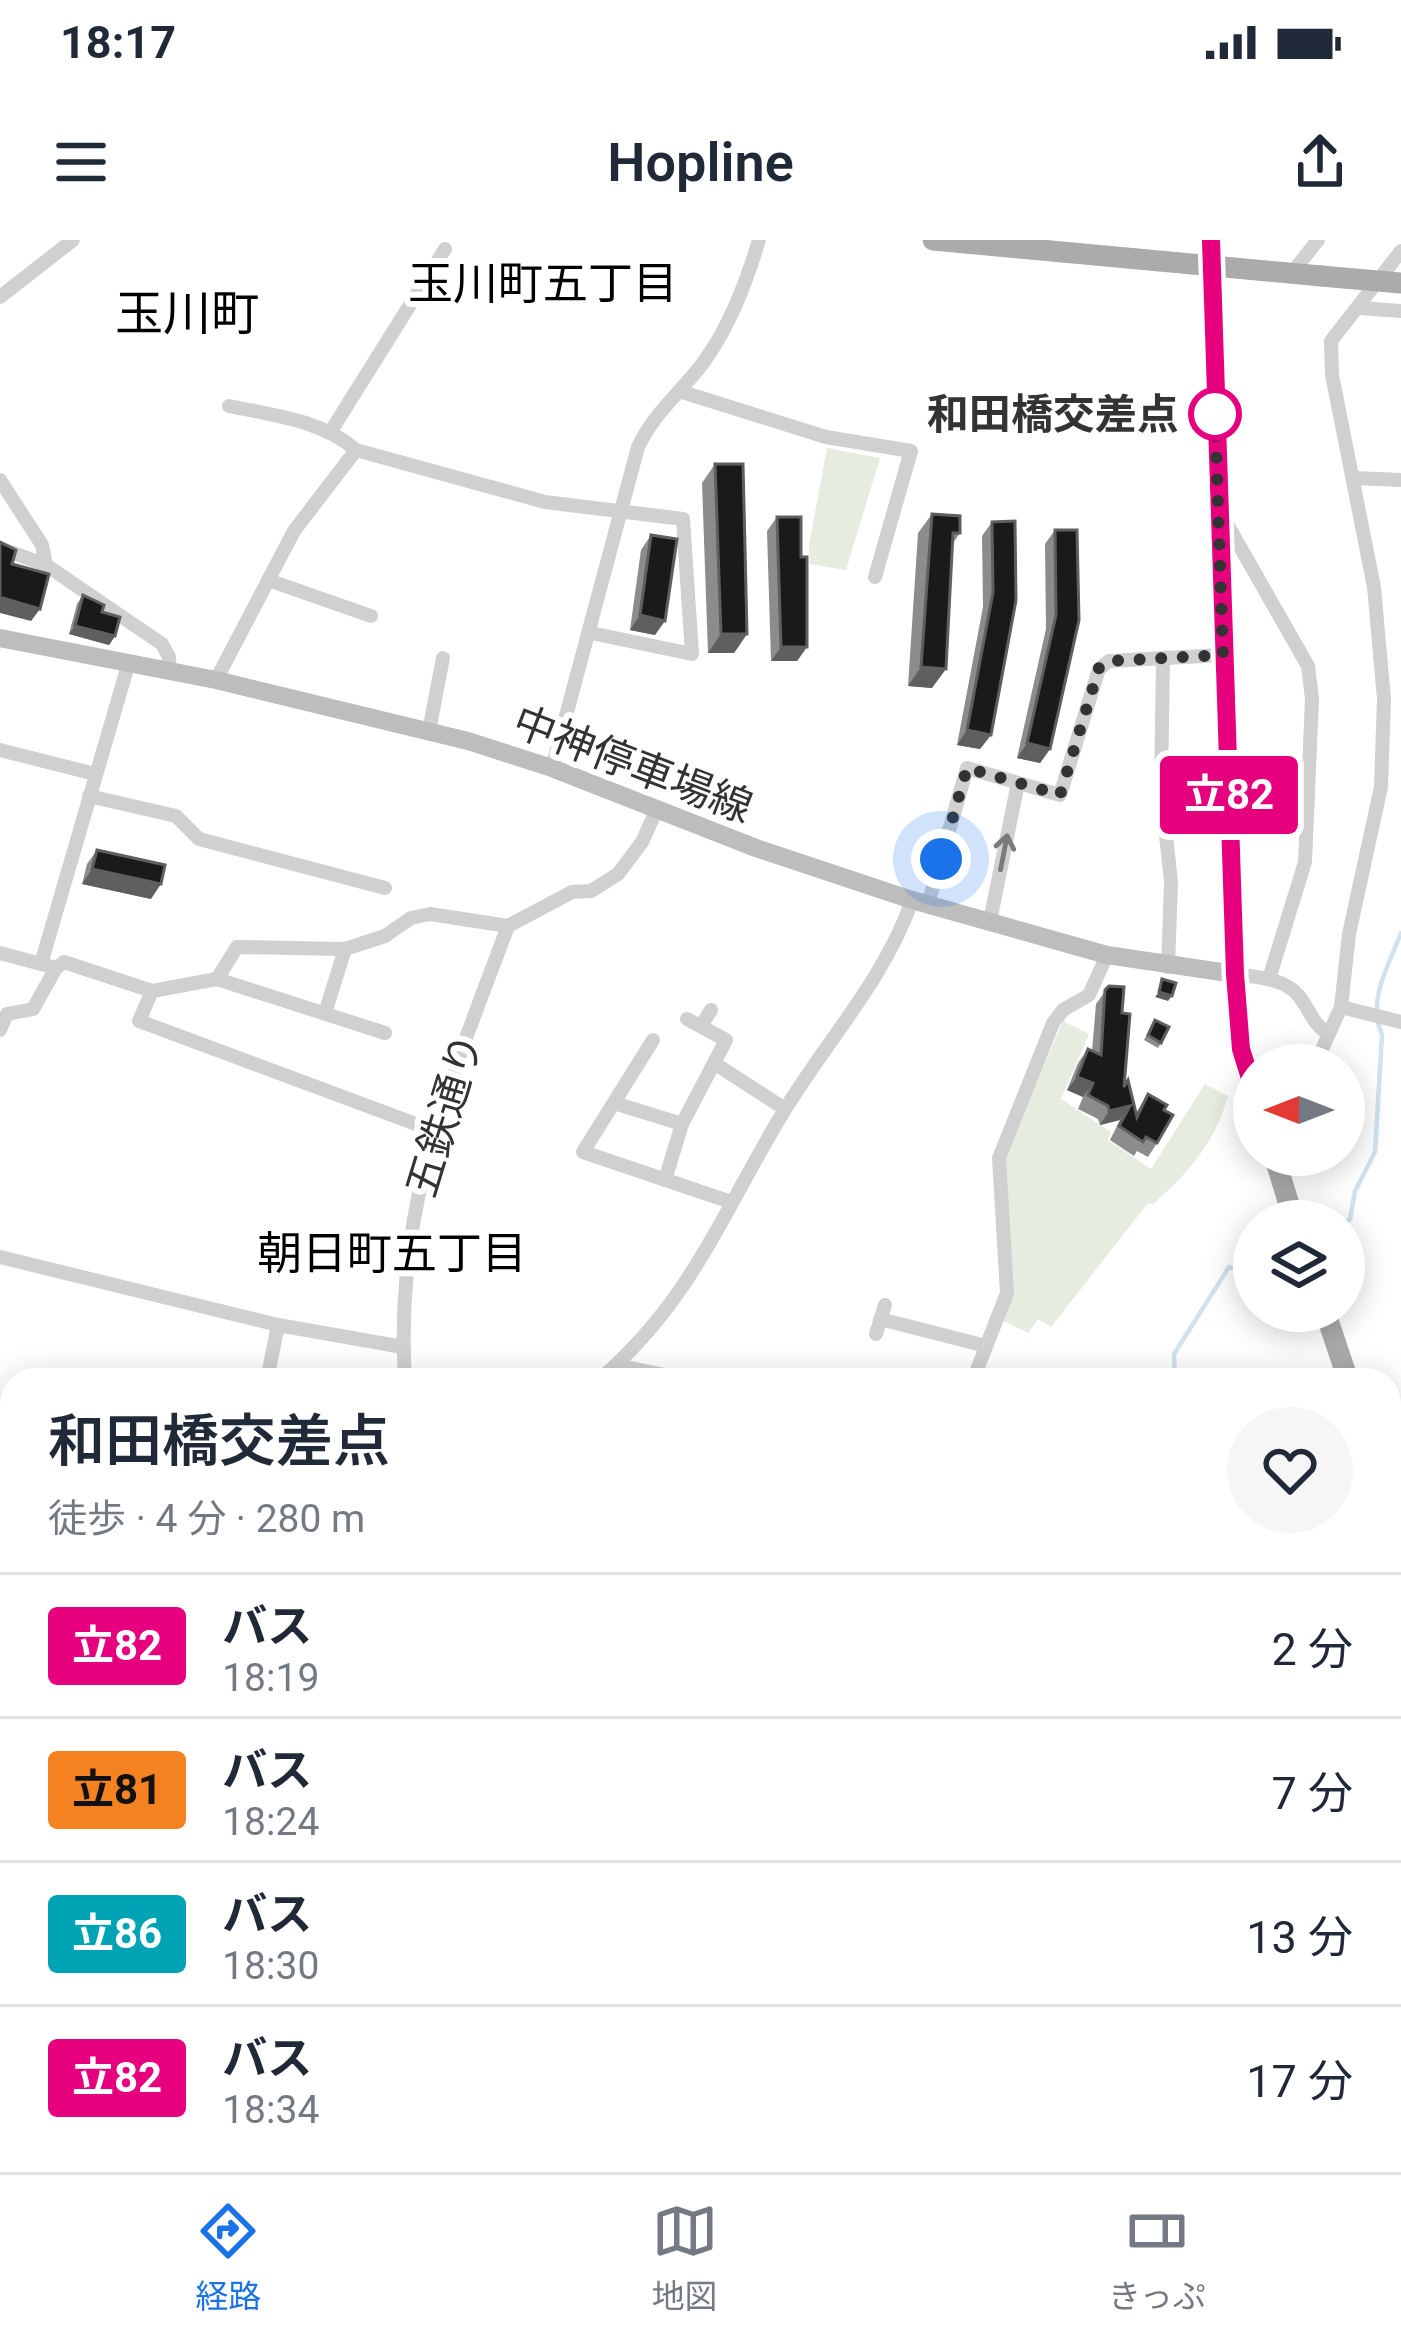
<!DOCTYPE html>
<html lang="ja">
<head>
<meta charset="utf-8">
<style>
	:root { --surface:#fff; --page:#f6f6f7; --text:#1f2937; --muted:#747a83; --line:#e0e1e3; --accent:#1a73e8 }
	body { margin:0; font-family:Roboto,"Noto Sans JP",sans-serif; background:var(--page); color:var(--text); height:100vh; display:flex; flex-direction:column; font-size:45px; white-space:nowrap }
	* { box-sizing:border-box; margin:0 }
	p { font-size:39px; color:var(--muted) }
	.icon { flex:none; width:66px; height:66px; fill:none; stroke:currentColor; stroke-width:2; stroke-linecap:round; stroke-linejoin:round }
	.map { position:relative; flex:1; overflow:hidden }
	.panel { position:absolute; left:0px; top:1128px; width:1401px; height:804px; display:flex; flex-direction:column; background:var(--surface); border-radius:36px 36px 0 0; box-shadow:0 6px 30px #0003 }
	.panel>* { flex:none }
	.badge { padding:0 24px; border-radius:9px; font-size:42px; line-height:78px }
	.needle { width:78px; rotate:270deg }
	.fabs { position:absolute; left:1233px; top:804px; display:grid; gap:24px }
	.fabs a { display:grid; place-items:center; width:132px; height:132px; border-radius:50%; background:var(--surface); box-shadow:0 6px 30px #0003; font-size:60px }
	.you { position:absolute; width:60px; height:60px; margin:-30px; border:9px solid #fff; border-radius:50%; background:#1a73e8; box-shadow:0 0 0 18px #1a73e833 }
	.map>.badge { position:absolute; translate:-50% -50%; box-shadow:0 0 0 6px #fff }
	.round { display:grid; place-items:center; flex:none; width:126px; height:126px; border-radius:63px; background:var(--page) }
	.summary { display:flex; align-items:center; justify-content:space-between; height:204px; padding:0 48px }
	h1 { font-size:57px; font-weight:600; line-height:90px }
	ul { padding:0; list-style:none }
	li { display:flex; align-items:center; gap:36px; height:144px; padding:0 48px; border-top:3px solid var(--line) }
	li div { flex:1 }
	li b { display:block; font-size:45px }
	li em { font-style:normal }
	li .badge { min-width:132px; font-weight:700; text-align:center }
	.status { display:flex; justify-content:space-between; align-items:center; height:84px; padding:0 60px; background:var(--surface); direction:ltr }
	.status svg { height:33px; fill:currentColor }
	header { display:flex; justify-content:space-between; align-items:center; height:156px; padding:0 48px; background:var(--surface); font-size:54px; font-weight:600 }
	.dock { display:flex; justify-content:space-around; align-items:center; height:168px; border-top:3px solid var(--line); background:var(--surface); font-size:33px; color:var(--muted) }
	.dock a { display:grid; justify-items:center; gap:6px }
	.dock .on { color:var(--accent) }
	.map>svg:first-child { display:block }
	.green { fill:#e6ecdf }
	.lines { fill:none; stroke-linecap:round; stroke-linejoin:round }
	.stream { stroke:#cfe2ee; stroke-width:4.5 }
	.street { stroke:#d0d0d0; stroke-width:14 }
	.secondary { stroke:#bdbdbd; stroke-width:18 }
	.primary { stroke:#ababab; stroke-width:21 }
	.primary-bridge { stroke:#ababab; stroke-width:21 }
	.wall { fill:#8c8c8c }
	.shaded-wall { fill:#5f5f5f }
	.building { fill:#1a1a1a; stroke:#5f5f5f; stroke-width:3 }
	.oneway { stroke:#7a7a7a }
	.line-casing { stroke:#fff; stroke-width:27 }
	.line { stroke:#e6007e; stroke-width:18 }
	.walk { stroke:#333; stroke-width:12; stroke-dasharray:0 21.6 }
	.stop-dot { fill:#fff; stroke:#e6007e; stroke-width:6 }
	.labels { text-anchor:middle; stroke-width:12; stroke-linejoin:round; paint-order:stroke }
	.stop-label { font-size:42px; font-weight:bold; fill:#333; stroke:#fff; text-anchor:end }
	.street-label { font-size:42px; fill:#333; stroke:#fff }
	.neighbourhood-label { font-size:45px; fill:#000; stroke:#fff }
	.quarter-label { font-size:48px; fill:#000; stroke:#fff }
</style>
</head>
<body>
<div class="status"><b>18:17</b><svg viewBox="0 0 49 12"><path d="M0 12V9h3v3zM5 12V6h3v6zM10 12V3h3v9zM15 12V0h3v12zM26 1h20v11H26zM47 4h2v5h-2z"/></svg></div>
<header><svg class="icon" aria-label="menu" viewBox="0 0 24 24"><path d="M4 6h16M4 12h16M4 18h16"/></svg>Hopline<svg class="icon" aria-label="share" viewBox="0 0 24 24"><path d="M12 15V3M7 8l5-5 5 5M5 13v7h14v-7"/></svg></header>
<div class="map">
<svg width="1401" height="1932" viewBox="0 0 1401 1932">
	<rect width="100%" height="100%" fill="#fff"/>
	<!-- green -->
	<g class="green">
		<path d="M827 208 880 218 846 330 810 324 809 305Z"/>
		<path d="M1063 781 1089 794 1061 859 1111 892 1108 900 1151 929 1205 844 1228 856C1215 902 1189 933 1153 964L1148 963 1051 1087 1038 1079 1028 1093 1002 1080 1005 916Z"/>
		<path d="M0 1360 12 1365V1441L0 1439Z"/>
	</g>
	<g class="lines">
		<!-- stream -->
		<g class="stream">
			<path d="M1344 984 1350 979 1355 951 1375 912 1382 795C1367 760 1388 727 1401 693"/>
			<path d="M1175 1140 1174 1114 1229 1027 1254 1034"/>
		</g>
		<!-- street -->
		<g class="street">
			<path d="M1292 33 1318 0"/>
			<path d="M0 57 73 0"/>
			<path d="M1360 68 1401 71"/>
			<path d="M679 151 826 197 911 211 875 337"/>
			<path d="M229 166C273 175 321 180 356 210L545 262 683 279 692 414 591 393"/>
			<path d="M331 191 445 9"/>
			<path d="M1354 238 1401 240"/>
			<path d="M0 240 42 305 46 325"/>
			<path d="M1223 277 1308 426 1312 459 1305 622 1269 739"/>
			<path d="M0 308 46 325 162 404 169 417V430"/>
			<path d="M268 340 371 376"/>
			<path d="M1163 418 1161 548 1171 642 1168 727"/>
			<path d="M216 440 294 291 356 210"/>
			<path d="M429 491 443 418"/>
			<path d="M0 510 95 534"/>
			<path d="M552 528 638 207C653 174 681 152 703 123 730 86 746 43 759 0"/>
			<path d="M89 556 176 576 199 599 385 648"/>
			<path d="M928 664 967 528 1060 555 1099 429 1109 421 1223 415"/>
			<path d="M990 681 1018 543"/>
			<path d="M0 713 56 728 64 722 152 751 217 739 237 707 345 709 385 696 411 678 430 674 508 686 572 652 591 651 618 634 642 602 657 569"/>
			<path d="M41 724 129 422"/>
			<path d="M1235 734C1255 737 1284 738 1298 755 1310 769 1311 782 1327 793"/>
			<path d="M217 739 385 793"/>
			<path d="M152 751 139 781 432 890"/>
			<path d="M1341 767 1401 782"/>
			<path d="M325 773 345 709"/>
			<path d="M701 786 711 770"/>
			<path d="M0 790 7 774 33 769 56 728"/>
			<path d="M653 800 583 912 731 962"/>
			<path d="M714 823 785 869"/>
			<path d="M1315 825 1341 767 1349 694 1381 547 1384 459 1374 347 1332 135 1331 101 1401 11"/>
			<path d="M614 863 682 884"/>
			<path d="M665 940 682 884 726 800 687 779"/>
			<path d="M0 1017 278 1085 403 1107"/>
			<path d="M880 1079 986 1106"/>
			<path d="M876 1094 885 1065"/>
			<path d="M616 1125 689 1140"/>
			<path d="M267 1140 278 1085"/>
			<path d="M405 1140C394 966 449 845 508 686"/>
			<path d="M599 1140C692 1061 723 971 784 871 826 802 886 737 912 660"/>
			<path d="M973 1140 1007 1053 999 918 1053 783 1063 770 1089 755 1107 715"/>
			<path d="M1389 1204 1401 1196"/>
			<path d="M1389 1325 1401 1322"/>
			<path d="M0 1343 12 1349"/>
			<path d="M0 1691 12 1694"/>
			<path d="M1389 1729 1401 1681"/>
			<path d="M0 1777 12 1751"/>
			<path d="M0 1829 12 1833"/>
			<path d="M1389 1845 1397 1914"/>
			<path d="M530 1920 609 1925"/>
			<path d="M664 1920 669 1932"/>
			<path d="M1078 1920 1079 1932"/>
			<path d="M1219 1920 1224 1932"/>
			<path d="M165 1932 171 1920"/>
			<path d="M386 1932 388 1920"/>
			<path d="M903 1932 904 1920"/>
			<path d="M1317 1932 1370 1920"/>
		</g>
		<!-- secondary -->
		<path class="secondary" d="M0 398 216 440 468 501 552 528 756 608 912 660 1107 715 1235 734"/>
		<!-- primary -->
		<g class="primary">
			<path d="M933 0 1321 36"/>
			<path d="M1210 0 1235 734 1241 810 1254 851"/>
			<path d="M1274 915 1294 981"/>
			<path d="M1325 1071 1348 1140"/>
			<path d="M1389 1266 1401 1303"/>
		</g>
		<!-- primary-bridge -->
		<path class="primary-bridge" d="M1321 36 1401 43"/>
	</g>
	<!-- wall -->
	<g class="wall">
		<path d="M715 224 747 394 734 413H708L702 243Z"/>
		<path d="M932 274 960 293 953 303 932 448 908 446 918 293Z"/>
		<path d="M777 277 807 407 797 421H771L767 291Z"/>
		<path d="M1015 281 991 495 980 509 957 505 983 367 982 296 992 282Z"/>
		<path d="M1055 290H1077L1050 509 1040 523 1017 518 1046 389 1045 304Z"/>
		<path d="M651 295 655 395 630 390 641 310Z"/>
		<path d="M83 355 102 372 115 396 109 405 69 394 77 364Z"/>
		<path d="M97 610 151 659 82 644 87 624Z"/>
		<path d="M1109 746 1122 773 1124 845 1136 873 1148 854 1164 870 1157 903 1148 917 1137 911 1134 916 1110 900 1120 880 1100 885 1098 879 1078 869 1083 857 1067 850 1078 823 1088 809 1092 811 1096 764Z"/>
		<path d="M1155 780 1161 803 1158 808 1144 800Z"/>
		<path d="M12 1850V1867L6 1864Z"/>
		<path d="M12 1873V1920L0 1932V1900Z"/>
	</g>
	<!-- shaded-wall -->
	<g class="shaded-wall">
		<path d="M3 358 40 369 31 381 0 373V362Z"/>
		<path d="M640 375 665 381 655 395 630 390Z"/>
		<path d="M75 386 115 396 109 405 69 394Z"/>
		<path d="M721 394H747L734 413H708Z"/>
		<path d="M781 407H807L797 421H771Z"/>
		<path d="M921 427 946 429 932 448 908 446Z"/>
		<path d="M967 490 991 495 980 509 957 505Z"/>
		<path d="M1027 503 1050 509 1040 523 1017 518Z"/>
		<path d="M92 629 161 644 151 659 82 644Z"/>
		<path d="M1159 752 1172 756 1168 761 1155 757Z"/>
		<path d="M1077 837 1093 843 1083 857 1067 850Z"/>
		<path d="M1130 866 1120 880 1100 885 1109 871Z"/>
		<path d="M0 1648 12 1649V1652L0 1668Z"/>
	</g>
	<!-- building -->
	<g class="building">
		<path d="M715 224H743L747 394H721Z"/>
		<path d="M932 274 960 276V293H953L946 429 921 427Z"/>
		<path d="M777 277H801V317H807V407H781Z"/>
		<path d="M1015 281 1016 360 991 495 967 490 993 352 992 282Z"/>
		<path d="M1055 290H1077L1079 380 1050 509 1027 503 1056 375Z"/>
		<path d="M651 295 677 299 665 381 640 375Z"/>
		<path d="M0 302 16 310 12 324 49 334 40 369 3 358 0 367Z"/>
		<path d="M83 355 104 365 102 372 120 377 115 396 75 386Z"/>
		<path d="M97 610 165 625 161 644 92 629Z"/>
		<path d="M1162 739 1176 743 1172 756 1159 752Z"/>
		<path d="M1109 746 1124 747 1122 773 1130 774 1124 847 1128 840 1137 877 1148 854 1167 865 1164 870 1173 875 1157 903 1146 897 1143 902 1119 886 1130 866 1109 871 1108 866 1088 855 1093 843 1077 837 1088 809 1101 815 1105 750Z"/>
		<path d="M1155 780 1169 787 1161 803 1148 795Z"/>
		<path d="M0 1513 12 1515V1649L0 1648Z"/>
		<path d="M12 1882V1920H27L22 1932H0V1907Z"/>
	</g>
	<!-- one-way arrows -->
	<defs><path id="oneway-shaft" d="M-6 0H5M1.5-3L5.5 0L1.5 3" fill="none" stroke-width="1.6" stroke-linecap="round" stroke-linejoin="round" transform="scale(3)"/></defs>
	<use class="oneway" href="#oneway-shaft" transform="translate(1004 612) rotate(-79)"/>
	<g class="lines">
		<!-- line casing -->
		<g class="line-casing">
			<path id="line" d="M1211 0 1235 734 1241 809 1254 851"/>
		</g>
		<!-- line -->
		<use href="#line" class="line"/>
		<!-- walk -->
		<path class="walk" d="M941 619 967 528 1060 555 1099 428 1109 421 1223 415 1215 174"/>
	</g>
	<!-- markers -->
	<circle class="stop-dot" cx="1215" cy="174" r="24"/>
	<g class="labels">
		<!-- stop labels -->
		<g class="stop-label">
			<text x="1179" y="189">和田橋交差点</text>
		</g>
		<!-- street labels -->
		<g class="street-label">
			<text transform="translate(633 524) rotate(21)" y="15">中神停車場線</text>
			<text transform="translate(444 875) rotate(-73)" y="15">五鉄通り</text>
		</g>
		<!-- neighbourhood labels -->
		<g class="neighbourhood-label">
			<text x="543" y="59">玉川町五丁目</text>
			<text x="392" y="1029">朝日町五丁目</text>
		</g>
		<!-- quarter labels -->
		<g class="quarter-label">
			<text x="187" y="90">玉川町</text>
		</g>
	</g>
</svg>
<div class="fabs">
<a><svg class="needle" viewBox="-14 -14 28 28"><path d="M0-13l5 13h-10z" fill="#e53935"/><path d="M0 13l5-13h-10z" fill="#747a83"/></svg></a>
<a><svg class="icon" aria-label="layers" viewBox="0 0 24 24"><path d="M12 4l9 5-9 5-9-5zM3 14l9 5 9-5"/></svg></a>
</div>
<div class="you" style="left:941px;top:619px"></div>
<b class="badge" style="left:1229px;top:555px;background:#e6007e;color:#fff">立82</b>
<section class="panel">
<div class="summary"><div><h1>和田橋交差点</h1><p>徒歩 · 4 分 · 280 m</p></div><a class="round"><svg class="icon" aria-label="heart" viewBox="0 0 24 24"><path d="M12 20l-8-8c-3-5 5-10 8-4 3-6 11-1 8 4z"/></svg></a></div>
<ul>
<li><span class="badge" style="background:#e6007e;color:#fff">立82</span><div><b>バス</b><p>18:19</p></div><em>2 分</em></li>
<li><span class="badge" style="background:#f58220;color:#111">立81</span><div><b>バス</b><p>18:24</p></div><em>7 分</em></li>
<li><span class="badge" style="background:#00a3b4;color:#fff">立86</span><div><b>バス</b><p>18:30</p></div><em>13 分</em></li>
<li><span class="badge" style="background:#e6007e;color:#fff">立82</span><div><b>バス</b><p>18:34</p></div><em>17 分</em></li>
</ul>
</section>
</div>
<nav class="dock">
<a class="on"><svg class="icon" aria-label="directions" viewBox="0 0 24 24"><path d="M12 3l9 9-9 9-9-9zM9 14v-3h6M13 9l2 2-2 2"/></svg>経路</a>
<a><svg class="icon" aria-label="map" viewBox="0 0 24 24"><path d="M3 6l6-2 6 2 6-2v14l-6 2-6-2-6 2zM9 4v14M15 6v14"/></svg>地図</a>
<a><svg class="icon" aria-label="tickets" viewBox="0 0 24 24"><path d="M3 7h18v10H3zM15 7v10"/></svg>きっぷ</a>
</nav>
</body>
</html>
